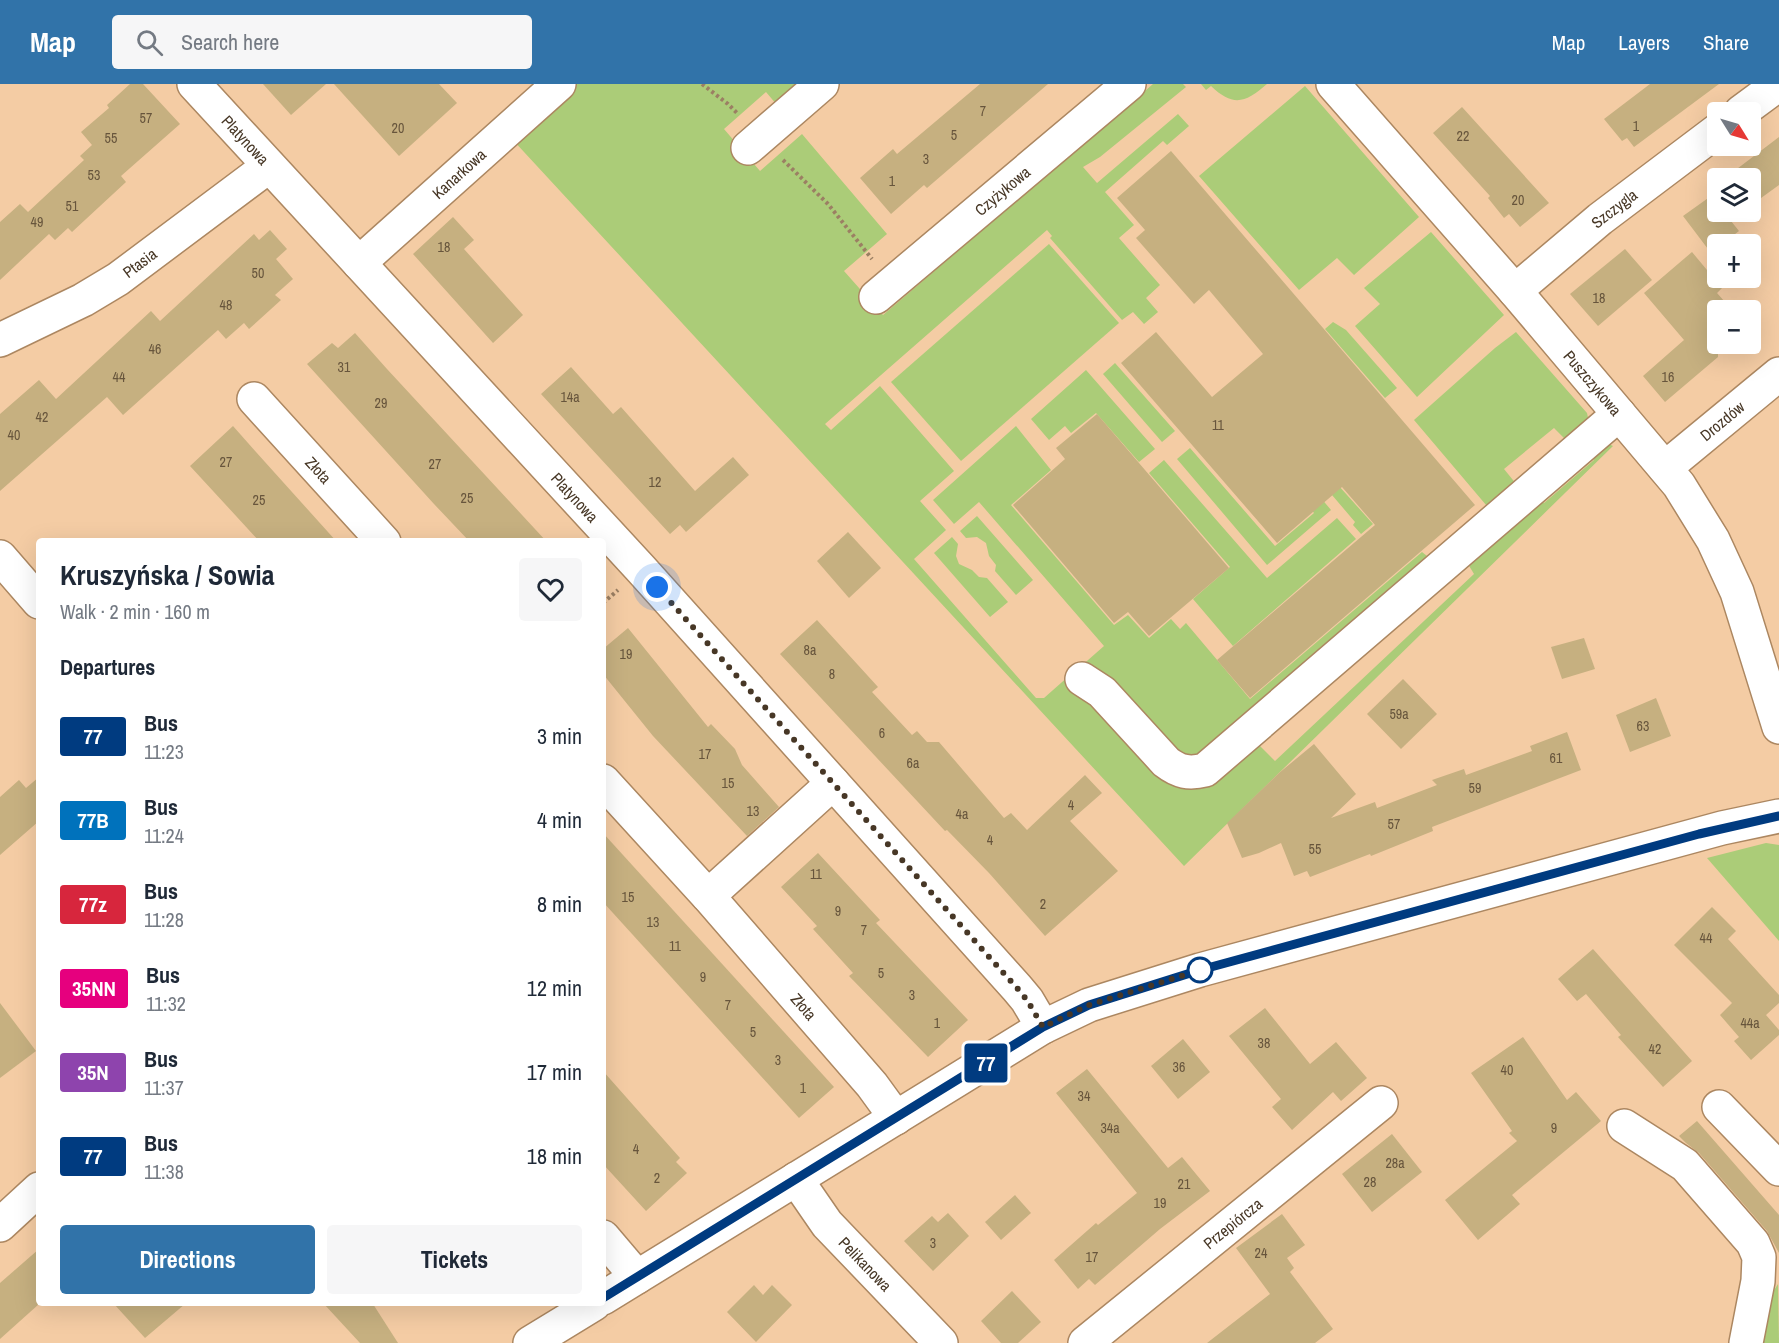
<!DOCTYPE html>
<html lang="en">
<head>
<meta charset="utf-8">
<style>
	:root { --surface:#fff; --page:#f6f6f7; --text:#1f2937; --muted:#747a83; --accent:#3173a9 }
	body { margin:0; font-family:"Archivo Narrow",sans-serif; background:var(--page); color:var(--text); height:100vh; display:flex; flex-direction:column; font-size:22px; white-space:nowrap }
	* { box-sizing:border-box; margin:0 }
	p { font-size:20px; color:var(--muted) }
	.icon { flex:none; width:33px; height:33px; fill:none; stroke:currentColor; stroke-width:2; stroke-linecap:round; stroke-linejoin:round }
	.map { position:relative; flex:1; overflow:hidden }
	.side { position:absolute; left:36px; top:454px; width:570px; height:768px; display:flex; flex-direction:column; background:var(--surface); border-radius:6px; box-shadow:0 6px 24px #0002 }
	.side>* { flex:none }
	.badge { padding:0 12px; border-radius:4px; font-size:21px; line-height:39px }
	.needle { width:39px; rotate:127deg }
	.controls { position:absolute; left:1707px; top:18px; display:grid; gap:12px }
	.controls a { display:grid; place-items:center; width:54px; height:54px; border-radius:6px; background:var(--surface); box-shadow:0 6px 24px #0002; font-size:30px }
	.you { position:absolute; width:30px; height:30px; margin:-15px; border:4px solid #fff; border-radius:50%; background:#1a73e8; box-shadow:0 0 0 9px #1a73e833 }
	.map>.badge { position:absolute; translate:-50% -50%; box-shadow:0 0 0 3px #fff }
	h2 { padding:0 24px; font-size:22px; line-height:54px }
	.round { display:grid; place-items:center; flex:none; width:63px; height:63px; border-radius:6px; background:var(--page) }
	.summary { display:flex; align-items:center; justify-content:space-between; height:102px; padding:0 24px }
	h1 { font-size:28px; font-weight:700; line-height:45px }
	.primary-button { display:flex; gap:12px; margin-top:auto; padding:12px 24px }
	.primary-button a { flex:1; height:69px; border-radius:6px; background:var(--accent); color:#fff; font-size:24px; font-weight:700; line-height:69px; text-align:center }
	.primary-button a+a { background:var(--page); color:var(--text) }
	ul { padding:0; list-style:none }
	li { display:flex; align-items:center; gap:18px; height:84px; padding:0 24px }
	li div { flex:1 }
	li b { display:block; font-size:22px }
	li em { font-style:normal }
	li .badge { min-width:66px; font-weight:700; text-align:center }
	header { display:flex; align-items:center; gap:36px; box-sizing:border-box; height:84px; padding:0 30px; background:var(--accent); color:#fff }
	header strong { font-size:28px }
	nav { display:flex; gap:33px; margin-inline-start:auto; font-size:21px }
	.search { width:420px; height:54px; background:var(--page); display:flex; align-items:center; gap:15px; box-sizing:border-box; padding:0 21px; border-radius:6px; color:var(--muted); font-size:22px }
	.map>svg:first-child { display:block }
	.green { fill:#abcc78 }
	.building { fill:#c6b080 }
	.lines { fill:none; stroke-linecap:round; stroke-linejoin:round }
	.minor-casing { stroke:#ac8761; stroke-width:36 }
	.path { stroke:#9b7f63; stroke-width:4; stroke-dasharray:3 3; stroke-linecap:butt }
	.minor { stroke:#fff; stroke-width:33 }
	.line-casing { stroke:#fff; stroke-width:14 }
	.line { stroke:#003b80; stroke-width:9 }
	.walk { stroke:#473726; stroke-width:6; stroke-dasharray:0 10.8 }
	.stop-dot { fill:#fff; stroke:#003b80; stroke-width:3 }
	.labels { text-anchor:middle; stroke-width:4.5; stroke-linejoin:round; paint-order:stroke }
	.number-label { font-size:14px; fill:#67553c }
	.street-label { font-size:16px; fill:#473726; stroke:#f4cca4 }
</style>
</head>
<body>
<header>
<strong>Map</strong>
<div class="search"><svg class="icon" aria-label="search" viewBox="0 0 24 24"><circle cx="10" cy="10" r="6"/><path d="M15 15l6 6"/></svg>Search here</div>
<nav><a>Map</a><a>Layers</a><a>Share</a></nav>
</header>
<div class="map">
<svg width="1779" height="1259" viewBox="0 0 1779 1259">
	<rect width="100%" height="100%" fill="#f4cca4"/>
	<!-- green -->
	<g class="green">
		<path d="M577 0H802L777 21 766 8 724 45 760 87 802 50 887 150 844 187 883 231 1153 0H1183L1186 3 1100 73 1083 83 1097 99 1178 30 1189 42 1167 61 1163 57 1105 108 1134 141 1119 154 1160 201 1146 214 1158 228 1144 240 1133 228 1122 236 1050 154 1052 152 1047 146 825 340 831 346 880 302 954 387 920 417 946 446 914 475 1036 614H1044L1070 591 1165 695 1254 656 1275 677 1474 490 1468 480 1538 414 1544 419 1594 376 1591 371 1602 357 1613 362 1184 782 512 55Z"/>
		<path d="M1201 0H1267C1246 18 1234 24 1211 2L1206 6Z"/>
		<path d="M1305 2 1419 133 1354 191 1337 174 1299 206 1199 92Z"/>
		<path d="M1431 148 1504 231 1417 313 1355 242 1380 220 1364 204Z"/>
		<path d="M1049 160 1119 239 961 377 891 298Z"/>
		<path d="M1333 238 1346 246 1397 304 1385 314 1325 245Z"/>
		<path d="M1516 248 1587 329 1590 343 1568 358 1554 344 1504 385 1517 401 1492 428 1414 336 1495 264Z"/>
		<path d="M1115 279 1175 347 1162 358 1103 290Z"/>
		<path d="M1086 286 1155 365 1139 378 1096 329 1071 349 1065 342 1049 356 1031 335Z"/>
		<path d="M1016 342 1051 386 1011 421 1114 541 1128 531 1149 554 1171 535 1180 545 1186 539 1250 615 1422 468 1427 472 1480 427 1485 433 1215 667 1185 675 1079 584 1104 562 979 418 954 440 933 416Z"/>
		<path d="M1256 359 1278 363 1331 426 1267 481 1177 375 1190 364 1275 462 1314 429Z"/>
		<path d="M1304 363 1373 440 1361 450 1353 441 1355 438 1292 364Z"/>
		<path d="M1164 376 1267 494 1337 434 1356 455 1233 562 1193 515 1230 483 1149 389Z"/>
		<path d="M977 432 1033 496 1016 511 995 487 996 481 989 472 986 459 977 453 966 454 960 447Z"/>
		<path d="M952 453 958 460 956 472 959 480 972 486 979 493 987 494 1008 518 990 533 934 469Z"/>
		<path d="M1766 759 1779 761V857L1707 774Z"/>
		<path d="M1778 1200 1779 1259H1753L1763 1224Z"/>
	</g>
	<!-- building -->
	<g class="building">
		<path d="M130 0H143L180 40 121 92 126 98 72 148 68 144 55 156 49 150 0 196V138L20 120 28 128 84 76 80 72 92 61 81 48 109 24 107 21Z"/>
		<path d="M263 0H326L291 31Z"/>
		<path d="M334 0H439L457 19 399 72Z"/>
		<path d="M980 0H1048L927 104 924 101 891 130 860 94 893 65 897 70Z"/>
		<path d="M1650 0H1719L1634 63 1627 54 1622 57 1604 35Z"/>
		<path d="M1462 23 1549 119 1520 143 1509 130 1504 134 1488 114 1490 112 1433 49Z"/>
		<path d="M1779 53V101L1750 122V94H1725Z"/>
		<path d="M1171 67 1475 421 1250 614 1217 576 1375 441 1342 403 1277 459 1121 279 1156 248 1212 313 1263 270 1209 206 1194 220 1136 154 1145 146 1117 114Z"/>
		<path d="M1718 107V128H1743L1731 137 1739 147 1722 160H1718V164L1711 169 1683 132Z"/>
		<path d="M453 133 474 156 464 165 523 231 493 259 413 170Z"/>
		<path d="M270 146 287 165 276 175 293 195 275 211 281 216 249 245 244 239 226 255 218 246 123 331 107 313 0 407V330L39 296 56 315 151 227 160 237 254 150 259 156Z"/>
		<path d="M1625 165 1652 196 1598 242 1570 210Z"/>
		<path d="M1692 168 1722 204 1717 209 1732 226H1718V260H1724L1718 265V273L1665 318 1643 292 1684 256 1644 209Z"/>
		<path d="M355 249 387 285 547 458H470L434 420 307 280 332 259 338 264Z"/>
		<path d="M571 283 613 330 621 323 695 407 733 373 749 391 686 448 680 441 670 450 541 310Z"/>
		<path d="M1097 330 1229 484 1149 552 1128 528 1114 539 1013 421 1065 375 1056 364Z"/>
		<path d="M233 342 265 378 337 458H260L190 382Z"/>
		<path d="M848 448 881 484 849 514 817 477Z"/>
		<path d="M817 536 878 603 872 608 912 651 917 647 927 658H939L1004 734 1011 729 1027 746 1085 691 1102 709 1070 737 1118 787 1045 852 989 789 947 746 945 747 780 570Z"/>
		<path d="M628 544 708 643 711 640 735 665 742 681 779 723 747 752 653 652 603 590V565Z"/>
		<path d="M1584 554 1595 585 1562 595 1551 563Z"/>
		<path d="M1403 595 1437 630 1401 665 1367 630Z"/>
		<path d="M1656 614 1671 652 1630 668 1616 631Z"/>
		<path d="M1567 648 1581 686 1432 743 1433 747 1371 772 1370 770 1310 793 1307 787 1294 792 1281 759 1259 769 1242 774 1227 739 1279 689 1314 660 1356 710 1331 734 1375 718 1377 724 1437 701 1432 696 1464 685 1466 691 1532 667 1530 662Z"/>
		<path d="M39 693V737L0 771V713L19 696 26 704Z"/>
		<path d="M603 749 834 1003 799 1034 603 818Z"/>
		<path d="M818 769 880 836 876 839 968 936 928 973 849 892 853 889 813 845 817 842 781 803Z"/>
		<path d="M1712 823 1736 847 1728 855 1779 911V919L1766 931 1779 946V951L1751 976 1734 957 1739 953 1720 931 1732 919 1674 861Z"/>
		<path d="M1593 865 1692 977 1663 1003 1618 953 1621 951 1586 910 1577 917 1558 895Z"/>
		<path d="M0 919 36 967 0 994Z"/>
		<path d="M1265 924 1310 980 1336 958 1367 994 1341 1017 1333 1008 1292 1046 1272 1023 1281 1015 1229 952Z"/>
		<path d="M1523 953 1567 1016 1576 1008 1601 1037 1512 1111 1520 1120 1478 1156 1445 1116 1517 1057 1509 1049 1512 1047 1471 989Z"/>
		<path d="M1183 955 1210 988 1178 1015 1151 982Z"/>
		<path d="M1087 985 1168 1084 1182 1073 1210 1107 1160 1145 1095 1201 1089 1195 1078 1205 1054 1176 1096 1139 1098 1141 1137 1109 1056 1009Z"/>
		<path d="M603 987 680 1074 676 1078 687 1089 646 1127 603 1080Z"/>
		<path d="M1697 1037 1779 1131V1169L1767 1147 1699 1069 1686 1059 1679 1052Z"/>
		<path d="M1392 1050 1422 1088 1372 1128 1342 1090Z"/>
		<path d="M1015 1111 1031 1129 1001 1156 985 1138Z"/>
		<path d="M948 1129 969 1152 933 1187 904 1157 932 1132 938 1138Z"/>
		<path d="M1282 1130 1305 1161 1287 1174 1294 1184 1290 1188 1333 1245 1315 1259H1207L1270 1210 1236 1164Z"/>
		<path d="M39 1165V1220L0 1255V1199Z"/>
		<path d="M754 1201 763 1211 772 1201 792 1221 756 1258 727 1228Z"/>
		<path d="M1012 1207 1041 1238 1018 1259H1001L981 1237Z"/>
		<path d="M114 1220H185L145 1254Z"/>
		<path d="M324 1220H373L398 1259H360Z"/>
	</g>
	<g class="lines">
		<!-- minor casing -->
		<g class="minor-casing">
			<g id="minor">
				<path id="s1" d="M194 0 641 485 1017 904 1027 916 1043 943"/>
				<path id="s2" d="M1333 0 1515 207 1679 401 1713 456 1737 508 1779 643"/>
				<path d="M1741 28 1779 0"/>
				<path d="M748 64 822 0"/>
				<path id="s3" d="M359 179 559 0"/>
				<path id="s4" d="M1515 207 1600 135 1718 46"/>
				<path id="s5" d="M876 213 1129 0"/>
				<path id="s6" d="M0 256 83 216 118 195 269 82"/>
				<path id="s7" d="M254 315 384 458"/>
				<path id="s8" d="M1665 384 1779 290"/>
				<path d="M0 473 39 518"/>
				<path d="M1082 595 1102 608 1166 678C1179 688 1189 690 1205 686L1619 330"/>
				<path id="s9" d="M603 697 708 812 872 1001 896 1034"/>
				<path d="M708 812 833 699"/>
				<path d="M1719 1023 1779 1085"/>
				<path d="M1624 1042 1685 1081 1753 1159 1759 1173 1758 1197 1746 1259"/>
				<path id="s10" d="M796 1095 827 1140 941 1259"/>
				<path d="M0 1141 39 1105"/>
				<path d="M603 1153 637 1193"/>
				<path d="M603 1214 1043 943 1089 921 1200 886 1722 744 1779 732"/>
				<path d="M530 1259 594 1220"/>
				<path id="s11" d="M1085 1259 1381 1019"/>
			</g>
		</g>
		<!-- path -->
		<g class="path">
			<path d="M702 0 728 20 738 30"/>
			<path d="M783 76 828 120 872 175"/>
			<path d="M603 519 618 506"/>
		</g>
		<!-- minor -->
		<use href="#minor" class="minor"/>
	</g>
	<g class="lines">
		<!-- line casing -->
		<g class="line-casing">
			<path id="line" d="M603 1214 1043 943 1089 921 1200 886 1699 750 1779 732"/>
		</g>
		<!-- line -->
		<use href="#line" class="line"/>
		<!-- walk -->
		<path class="walk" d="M657 503 1017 904 1027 916 1043 943 1089 921 1200 886"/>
	</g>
	<!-- markers -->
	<circle class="stop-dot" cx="1200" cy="886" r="12"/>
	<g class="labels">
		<!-- number labels -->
		<g class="number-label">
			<text x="983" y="32">7</text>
			<text x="146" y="39">57</text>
			<text x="1636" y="47">1</text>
			<text x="398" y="49">20</text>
			<text x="954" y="56">5</text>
			<text x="1463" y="57">22</text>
			<text x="111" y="59">55</text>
			<text x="926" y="80">3</text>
			<text x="94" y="96">53</text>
			<text x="892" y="102">1</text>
			<text x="1518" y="121">20</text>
			<text x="72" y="127">51</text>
			<text x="37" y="143">49</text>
			<text x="444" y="168">18</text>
			<text x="258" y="194">50</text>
			<text x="1599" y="219">18</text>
			<text x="226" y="226">48</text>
			<text x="155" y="270">46</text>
			<text x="344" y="288">31</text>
			<text x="119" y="298">44</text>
			<text x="1668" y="298">16</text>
			<text x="570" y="318">14a</text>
			<text x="381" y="324">29</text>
			<text x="42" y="338">42</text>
			<text x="1218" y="346">11</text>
			<text x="14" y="356">40</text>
			<text x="226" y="383">27</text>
			<text x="435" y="385">27</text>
			<text x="655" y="403">12</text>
			<text x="467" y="419">25</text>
			<text x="259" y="421">25</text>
			<text x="810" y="571">8a</text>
			<text x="626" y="575">19</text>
			<text x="832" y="595">8</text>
			<text x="1399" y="635">59a</text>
			<text x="1643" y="647">63</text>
			<text x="882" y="654">6</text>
			<text x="705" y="675">17</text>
			<text x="1556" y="679">61</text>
			<text x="913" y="684">6a</text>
			<text x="728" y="704">15</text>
			<text x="1475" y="709">59</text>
			<text x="1071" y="726">4</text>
			<text x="753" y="732">13</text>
			<text x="962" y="735">4a</text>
			<text x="1394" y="745">57</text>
			<text x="990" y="761">4</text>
			<text x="1315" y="770">55</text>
			<text x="816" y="795">11</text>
			<text x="628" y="818">15</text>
			<text x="1043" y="825">2</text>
			<text x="838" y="832">9</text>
			<text x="653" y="843">13</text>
			<text x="864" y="851">7</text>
			<text x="1706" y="859">44</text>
			<text x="675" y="867">11</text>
			<text x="881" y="894">5</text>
			<text x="703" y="898">9</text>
			<text x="912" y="916">3</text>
			<text x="728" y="926">7</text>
			<text x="937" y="944">1</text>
			<text x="1750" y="944">44a</text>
			<text x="753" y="953">5</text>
			<text x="1264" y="964">38</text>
			<text x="1655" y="970">42</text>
			<text x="778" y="981">3</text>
			<text x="1179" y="988">36</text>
			<text x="1507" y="991">40</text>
			<text x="803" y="1009">1</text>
			<text x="1084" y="1017">34</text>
			<text x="1110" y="1049">34a</text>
			<text x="1554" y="1049">9</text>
			<text x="636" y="1070">4</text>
			<text x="1395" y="1084">28a</text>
			<text x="657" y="1099">2</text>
			<text x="1370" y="1103">28</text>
			<text x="1184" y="1105">21</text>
			<text x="1160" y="1124">19</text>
			<text x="933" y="1164">3</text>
			<text x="1261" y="1174">24</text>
			<text x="1092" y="1178">17</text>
		</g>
		<!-- street labels -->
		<g class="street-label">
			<text dy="6" stroke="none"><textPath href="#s1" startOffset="76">Platynowa</textPath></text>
			<text dy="6" stroke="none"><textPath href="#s3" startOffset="134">Kanarkowa</textPath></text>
			<text dy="6" stroke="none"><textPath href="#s5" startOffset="165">Czyżykowa</textPath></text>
			<text dy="6" stroke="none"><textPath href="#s4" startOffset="129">Szczygla</textPath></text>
			<text dy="6" stroke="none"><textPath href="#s6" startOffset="160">Ptasia</textPath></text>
			<text dy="6" stroke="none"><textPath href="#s2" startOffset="396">Puszczykowa</textPath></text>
			<text dy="6" stroke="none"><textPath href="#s8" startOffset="74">Drozdów</textPath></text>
			<text dy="6" stroke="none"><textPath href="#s7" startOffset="96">Złota</textPath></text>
			<text dy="6" stroke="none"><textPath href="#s1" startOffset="562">Platynowa</textPath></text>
			<text dy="6" stroke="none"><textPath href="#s9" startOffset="302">Złota</textPath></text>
			<text dy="6" stroke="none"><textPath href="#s11" startOffset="190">Przepiórcza</textPath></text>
			<text dy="6" stroke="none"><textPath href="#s10" startOffset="110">Pelikanowa</textPath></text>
		</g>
	</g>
</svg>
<div class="controls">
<a><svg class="needle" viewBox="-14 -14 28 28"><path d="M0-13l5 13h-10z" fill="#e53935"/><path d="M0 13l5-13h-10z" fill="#747a83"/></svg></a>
<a><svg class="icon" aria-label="layers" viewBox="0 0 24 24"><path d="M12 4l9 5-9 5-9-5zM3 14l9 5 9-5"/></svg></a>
<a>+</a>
<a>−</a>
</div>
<div class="you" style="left:657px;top:503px"></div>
<b class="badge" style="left:986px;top:979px;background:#003b80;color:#fff">77</b>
<section class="side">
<div class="summary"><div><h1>Kruszyńska / Sowia</h1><p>Walk · 2 min · 160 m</p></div><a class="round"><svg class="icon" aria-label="heart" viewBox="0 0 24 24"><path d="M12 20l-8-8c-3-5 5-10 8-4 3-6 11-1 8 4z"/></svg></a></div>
<h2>Departures</h2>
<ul>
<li><span class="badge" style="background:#003b80;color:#fff">77</span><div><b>Bus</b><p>11:23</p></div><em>3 min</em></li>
<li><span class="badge" style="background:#0072bc;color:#fff">77B</span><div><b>Bus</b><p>11:24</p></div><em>4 min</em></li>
<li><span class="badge" style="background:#d7263d;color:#fff">77z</span><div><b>Bus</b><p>11:28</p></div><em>8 min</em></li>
<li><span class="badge" style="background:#e6007e;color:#fff">35NN</span><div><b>Bus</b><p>11:32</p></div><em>12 min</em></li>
<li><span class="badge" style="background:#8e44ad;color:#fff">35N</span><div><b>Bus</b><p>11:37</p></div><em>17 min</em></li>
<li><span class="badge" style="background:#003b80;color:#fff">77</span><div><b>Bus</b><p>11:38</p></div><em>18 min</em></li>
</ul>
<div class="primary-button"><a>Directions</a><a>Tickets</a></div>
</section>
</div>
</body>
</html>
